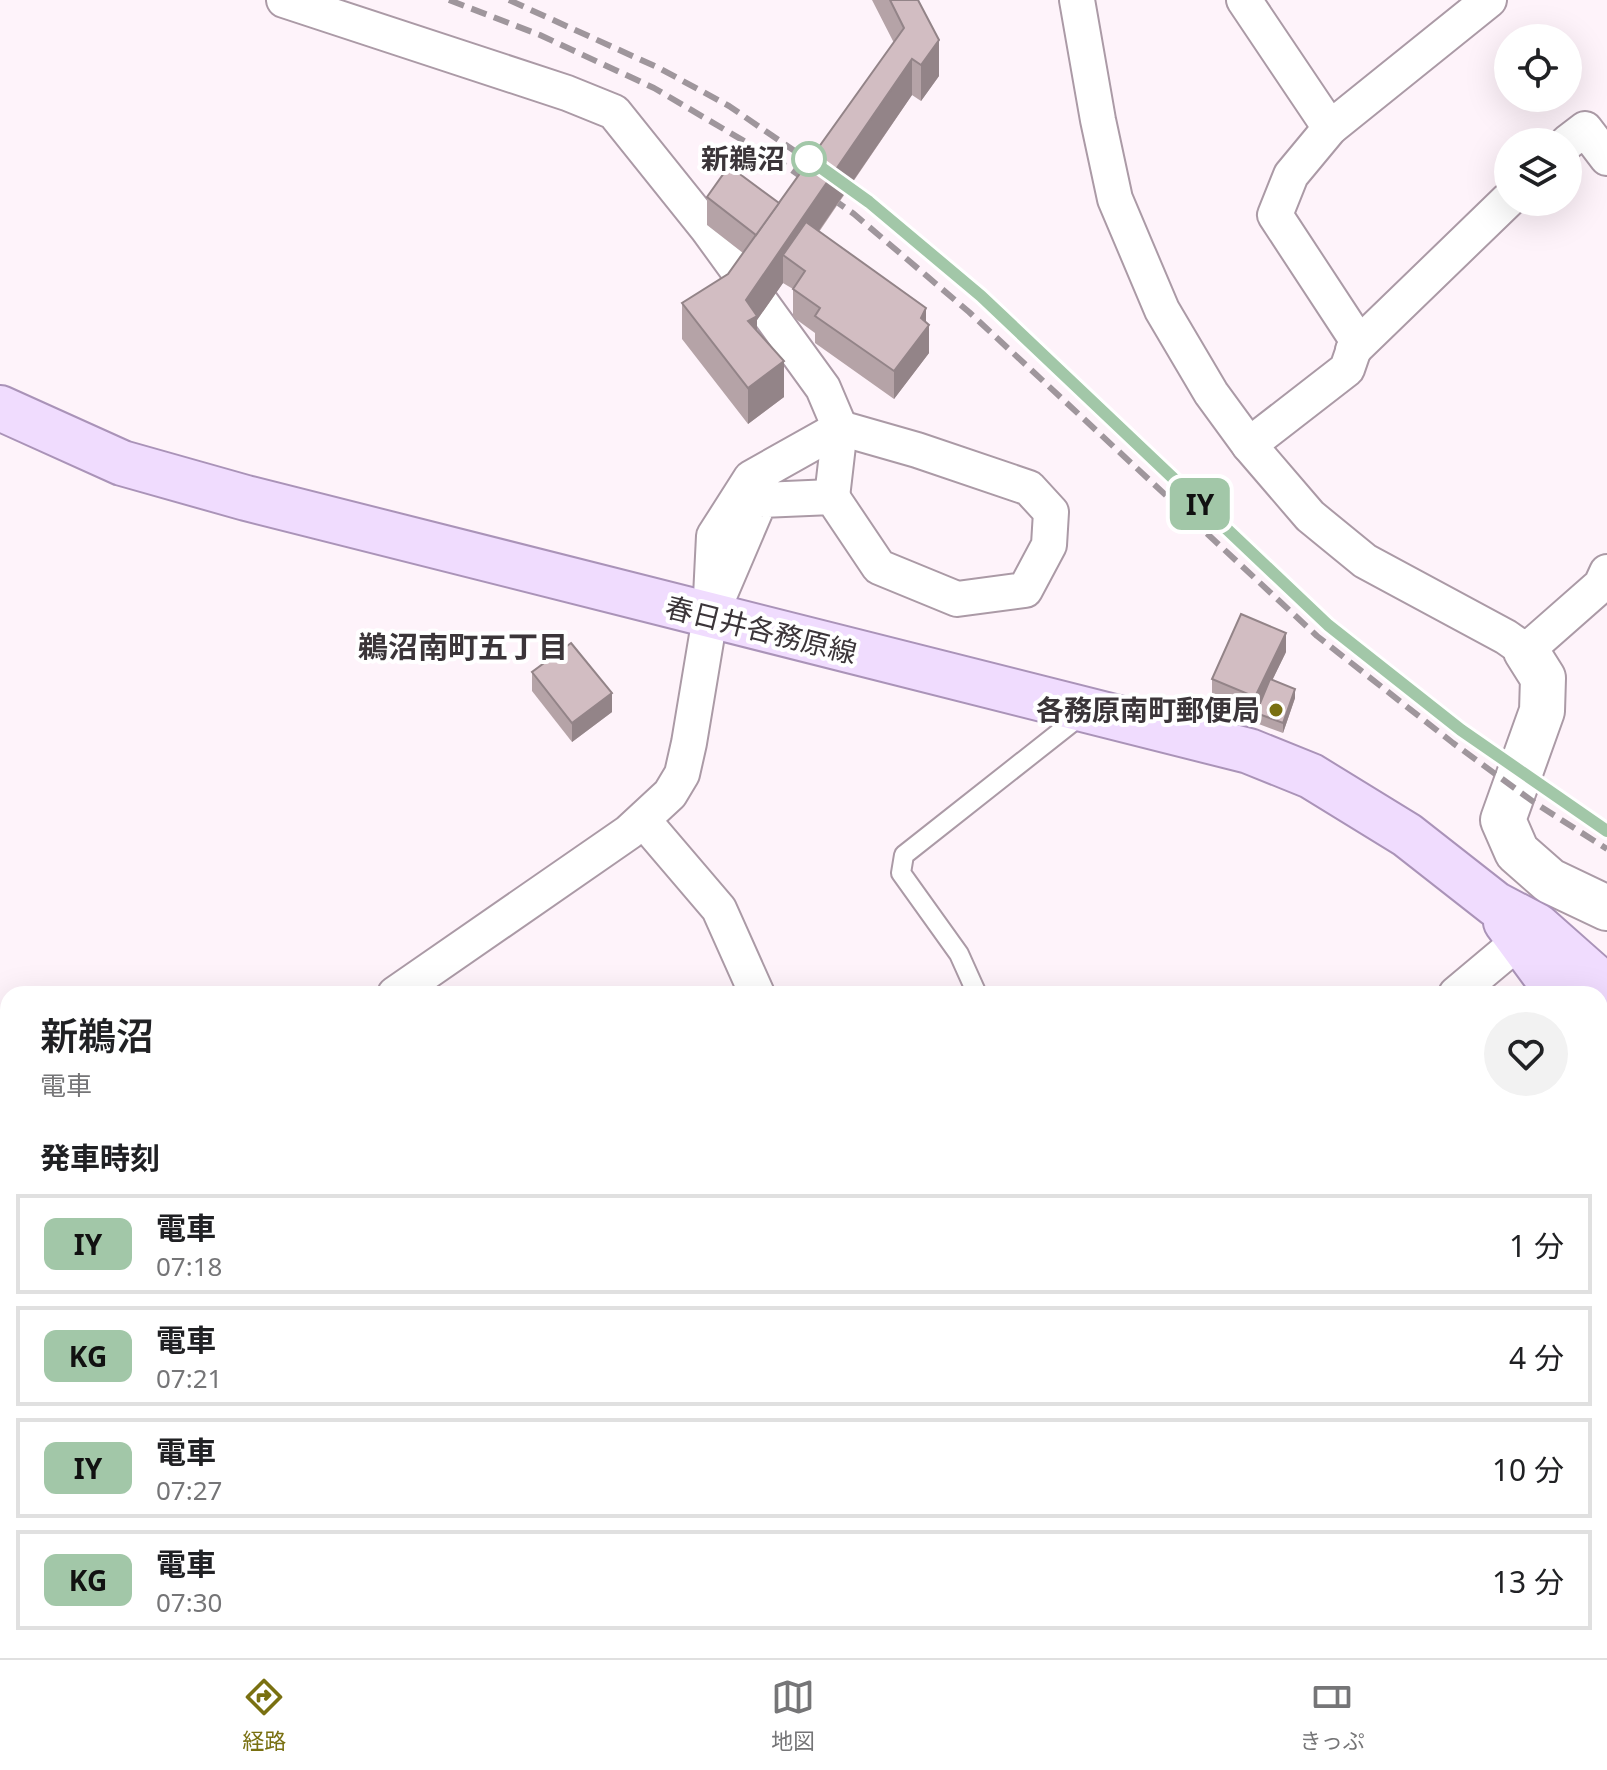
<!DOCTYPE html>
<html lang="ja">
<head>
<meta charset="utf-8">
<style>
	:root { --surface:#fff; --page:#f2f2f2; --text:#202124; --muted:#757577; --line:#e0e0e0; --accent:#797011 }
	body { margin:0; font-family:"Noto Sans","Noto Sans JP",sans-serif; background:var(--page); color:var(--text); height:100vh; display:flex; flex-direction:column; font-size:30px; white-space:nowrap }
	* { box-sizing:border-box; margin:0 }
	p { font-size:26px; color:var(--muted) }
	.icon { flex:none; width:44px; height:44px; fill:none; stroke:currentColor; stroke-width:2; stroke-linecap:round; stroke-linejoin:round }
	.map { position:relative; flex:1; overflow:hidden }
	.drawer { position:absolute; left:0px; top:986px; width:1608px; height:672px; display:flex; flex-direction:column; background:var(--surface); border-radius:24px 24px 0 0; box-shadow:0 8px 32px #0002 }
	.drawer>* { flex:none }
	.badge { padding:0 16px; border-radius:12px; font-size:28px; line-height:52px }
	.fabs { position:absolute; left:1494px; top:24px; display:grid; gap:16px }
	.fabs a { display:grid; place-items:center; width:88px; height:88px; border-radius:50%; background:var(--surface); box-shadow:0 8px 32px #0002; font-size:40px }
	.map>.badge { position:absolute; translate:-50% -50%; box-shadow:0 0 0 4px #fff }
	h2 { padding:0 40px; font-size:30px; line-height:72px }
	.round { display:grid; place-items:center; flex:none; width:84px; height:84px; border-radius:42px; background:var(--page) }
	.summary { display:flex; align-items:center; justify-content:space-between; height:136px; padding:0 40px }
	h1 { font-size:38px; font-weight:600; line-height:60px }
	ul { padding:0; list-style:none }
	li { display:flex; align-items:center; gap:24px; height:100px; margin:0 16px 12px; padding:0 24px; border:4px solid var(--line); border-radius:0px }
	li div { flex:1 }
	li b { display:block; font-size:30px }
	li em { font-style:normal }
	li .badge { min-width:88px; font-weight:700; text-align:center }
	.menu { display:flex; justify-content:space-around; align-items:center; height:112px; border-top:2px solid var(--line); background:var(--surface); font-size:22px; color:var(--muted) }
	.menu a { display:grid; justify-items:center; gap:4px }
	.menu .on { color:var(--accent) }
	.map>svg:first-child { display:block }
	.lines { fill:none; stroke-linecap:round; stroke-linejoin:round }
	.lane-casing { stroke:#ab9aa6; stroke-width:22 }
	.street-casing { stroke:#ab9aa6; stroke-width:38 }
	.secondary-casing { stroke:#ab9aa6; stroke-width:48 }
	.primary-casing { stroke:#aa93b8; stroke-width:48 }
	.lane { stroke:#fff; stroke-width:18 }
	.street { stroke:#fff; stroke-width:34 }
	.secondary { stroke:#fff; stroke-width:44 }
	.primary { stroke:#f0dcfe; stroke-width:44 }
	.rail { stroke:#9f969c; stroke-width:6; stroke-dasharray:16 8; stroke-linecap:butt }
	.wall { fill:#b5a3a7 }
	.shaded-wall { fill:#938488 }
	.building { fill:#d2bdc2; stroke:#938488; stroke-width:2 }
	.line-casing { stroke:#fff; stroke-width:18 }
	.line { stroke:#a2c7a8; stroke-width:12 }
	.stop-dot { fill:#fff; stroke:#a2c7a8; stroke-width:4 }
	.poi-dot { fill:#797011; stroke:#fff; stroke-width:3 }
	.labels { text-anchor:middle; stroke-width:8; stroke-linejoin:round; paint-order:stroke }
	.stop-label { font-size:28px; font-weight:bold; fill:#3b3539; stroke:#fff; text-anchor:end }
	.street-label { font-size:28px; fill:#3b3539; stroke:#fff }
	.poi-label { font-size:28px; font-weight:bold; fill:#3b3539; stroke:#fff; text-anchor:end }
	.neighbourhood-label { font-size:30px; font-weight:bold; fill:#3b3539; stroke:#fff }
</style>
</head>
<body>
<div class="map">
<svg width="1607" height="1658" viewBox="0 0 1607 1658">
	<rect width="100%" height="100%" fill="#fef3fa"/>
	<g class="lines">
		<!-- lane casing -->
		<g class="lane-casing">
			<g id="lane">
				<path d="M977 994 959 954 901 873 904 855 1084 713"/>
				<path d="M1600 1426 1607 1431"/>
				<path d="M805 1650 811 1658"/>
				<path d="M269 1658 279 1650"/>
			</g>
		</g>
		<!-- street casing -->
		<g class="street-casing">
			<g id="street">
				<path d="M284 0 567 93 614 112 707 228 823 388 840 428 832 497"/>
				<path d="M1077 0 1098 120 1115 199 1162 310 1211 393 1249 445 1310 516 1365 561 1506 637 1526 651 1601 585 1607 572"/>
				<path d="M1244 0 1330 128"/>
				<path d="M1568 142 1585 129 1607 158"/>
				<path d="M1353 350 1508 200"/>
				<path d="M1249 445 1347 369 1357 340 1275 215 1291 175 1330 128 1489 0"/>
				<path d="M643 820 719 909 757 994"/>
				<path d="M395 994 629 832 670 794 682 774 689 743 710 617 714 536 751 478 840 428 917 450 1029 488 1051 512 1049 545 1025 590 957 599 879 567 832 497 760 500 710 617"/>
				<path d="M1456 994 1518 942"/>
				<path d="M0 1129 8 1138"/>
				<path d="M0 1269 8 1263"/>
				<path d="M450 1650 458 1658"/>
				<path d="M957 1658 962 1654 966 1658"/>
			</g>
		</g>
		<!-- secondary casing -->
		<g class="secondary-casing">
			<g id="secondary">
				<path d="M1526 651 1543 678 1542 711 1503 820 1517 852 1550 881 1607 908"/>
				<path d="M1600 1468 1607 1456"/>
				<path d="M1492 1658 1497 1650"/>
			</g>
		</g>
		<!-- primary casing -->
		<g class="primary-casing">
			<g id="primary">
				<path d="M0 408 122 463 246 498 1249 751 1311 776 1407 835 1495 904 1537 926 1607 988"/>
				<path d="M1506 922 1559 994"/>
				<path d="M1600 1036 1607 1042"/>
			</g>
		</g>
		<!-- lane -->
		<use href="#lane" class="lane"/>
		<!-- street -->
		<use href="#street" class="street"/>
		<!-- secondary -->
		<use href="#secondary" class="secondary"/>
		<!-- primary -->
		<use href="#primary" class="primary"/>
		<!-- rail -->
		<g class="rail">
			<path d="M449 0 540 35 654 88 783 164 854 214 969 312 1317 636 1453 743 1535 803 1607 849"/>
			<path d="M509 0 659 68 729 106 869 202 981 296 1328 625 1461 730 1607 831"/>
		</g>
	</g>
	<!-- wall -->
	<g class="wall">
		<path d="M872 0H918L939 76 921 101 912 95 819 232 926 323 929 353 894 399 815 343V333L793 317V289L783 283 757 320V331L784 397 748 424 682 339V303L728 274 743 253 707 225V197L779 203 894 43Z"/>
		<path d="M1286 652 1272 680 1295 698 1283 733 1256 723V714L1255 716 1212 698V679Z"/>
		<path d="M532 672 612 712 572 742 532 691Z"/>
	</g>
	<!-- shaded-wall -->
	<g class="shaded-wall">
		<path d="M939 40V76L921 101V65Z"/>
		<path d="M912 59V95L796 264 783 255V283L757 320V352L748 357 746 300Z"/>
		<path d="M926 308V329L929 325V353L894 399V371Z"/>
		<path d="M784 361V397L748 424V388Z"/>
		<path d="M1286 633V652L1255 716V697Z"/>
		<path d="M1295 689V698L1283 733V723Z"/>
		<path d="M612 693V712L572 742V723Z"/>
	</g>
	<!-- building -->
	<g class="building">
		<path d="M890 0H918L939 40 921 65 912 59 746 300 757 316 748 321 784 361 748 388 682 303 728 274 904 28Z"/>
		<path d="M729 166 779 203 756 235 707 197Z"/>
		<path d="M806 222 926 308 921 318 929 325 894 371 815 316 820 308 793 289 805 271 783 255Z"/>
		<path d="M1241 614 1286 633 1255 697 1212 679Z"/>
		<path d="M571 643 612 693 572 723 532 672Z"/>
		<path d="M1270 679 1295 689 1283 723 1256 713Z"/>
	</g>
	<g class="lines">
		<!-- line casing -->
		<g class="line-casing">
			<path id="line" d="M809 159 869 202 981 296 1328 625 1461 730 1607 831"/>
		</g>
		<!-- line -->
		<use href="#line" class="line"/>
	</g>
	<!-- markers -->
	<circle class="stop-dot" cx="809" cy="159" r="16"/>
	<circle class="poi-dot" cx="1276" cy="710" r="8"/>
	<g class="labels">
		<!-- stop labels -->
		<g class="stop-label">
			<text x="785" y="169">新鵜沼</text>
		</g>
		<!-- street labels -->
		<g class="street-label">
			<text transform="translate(761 630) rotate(14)" y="10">春日井各務原線</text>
		</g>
		<!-- poi labels -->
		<g class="poi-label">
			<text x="1260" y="720">各務原南町郵便局</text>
		</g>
		<!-- neighbourhood labels -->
		<g class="neighbourhood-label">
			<text x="463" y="658">鵜沼南町五丁目</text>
		</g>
	</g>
</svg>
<div class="fabs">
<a><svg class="icon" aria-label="locate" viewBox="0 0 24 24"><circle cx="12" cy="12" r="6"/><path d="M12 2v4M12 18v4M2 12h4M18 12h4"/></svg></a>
<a><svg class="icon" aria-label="layers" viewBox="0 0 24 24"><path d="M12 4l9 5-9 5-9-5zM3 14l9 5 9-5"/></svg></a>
</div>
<b class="badge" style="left:1200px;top:504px;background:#a2c7a8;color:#111">IY</b>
<section class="drawer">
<div class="summary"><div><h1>新鵜沼</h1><p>電車</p></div><a class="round"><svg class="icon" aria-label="heart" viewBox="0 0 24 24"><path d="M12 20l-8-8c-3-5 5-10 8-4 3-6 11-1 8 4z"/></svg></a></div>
<h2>発車時刻</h2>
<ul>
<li><span class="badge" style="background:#a2c7a8;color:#111">IY</span><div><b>電車</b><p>07:18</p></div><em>1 分</em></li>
<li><span class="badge" style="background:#a2c7a8;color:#111">KG</span><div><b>電車</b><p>07:21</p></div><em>4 分</em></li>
<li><span class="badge" style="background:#a2c7a8;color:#111">IY</span><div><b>電車</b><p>07:27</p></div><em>10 分</em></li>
<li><span class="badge" style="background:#a2c7a8;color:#111">KG</span><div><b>電車</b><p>07:30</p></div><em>13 分</em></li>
</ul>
</section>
</div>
<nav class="menu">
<a class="on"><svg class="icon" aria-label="directions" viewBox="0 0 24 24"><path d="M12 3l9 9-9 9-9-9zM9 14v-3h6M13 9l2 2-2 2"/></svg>経路</a>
<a><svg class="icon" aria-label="map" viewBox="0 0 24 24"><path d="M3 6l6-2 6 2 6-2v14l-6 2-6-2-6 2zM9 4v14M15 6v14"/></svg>地図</a>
<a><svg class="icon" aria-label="tickets" viewBox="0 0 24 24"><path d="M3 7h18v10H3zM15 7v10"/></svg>きっぷ</a>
</nav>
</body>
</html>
